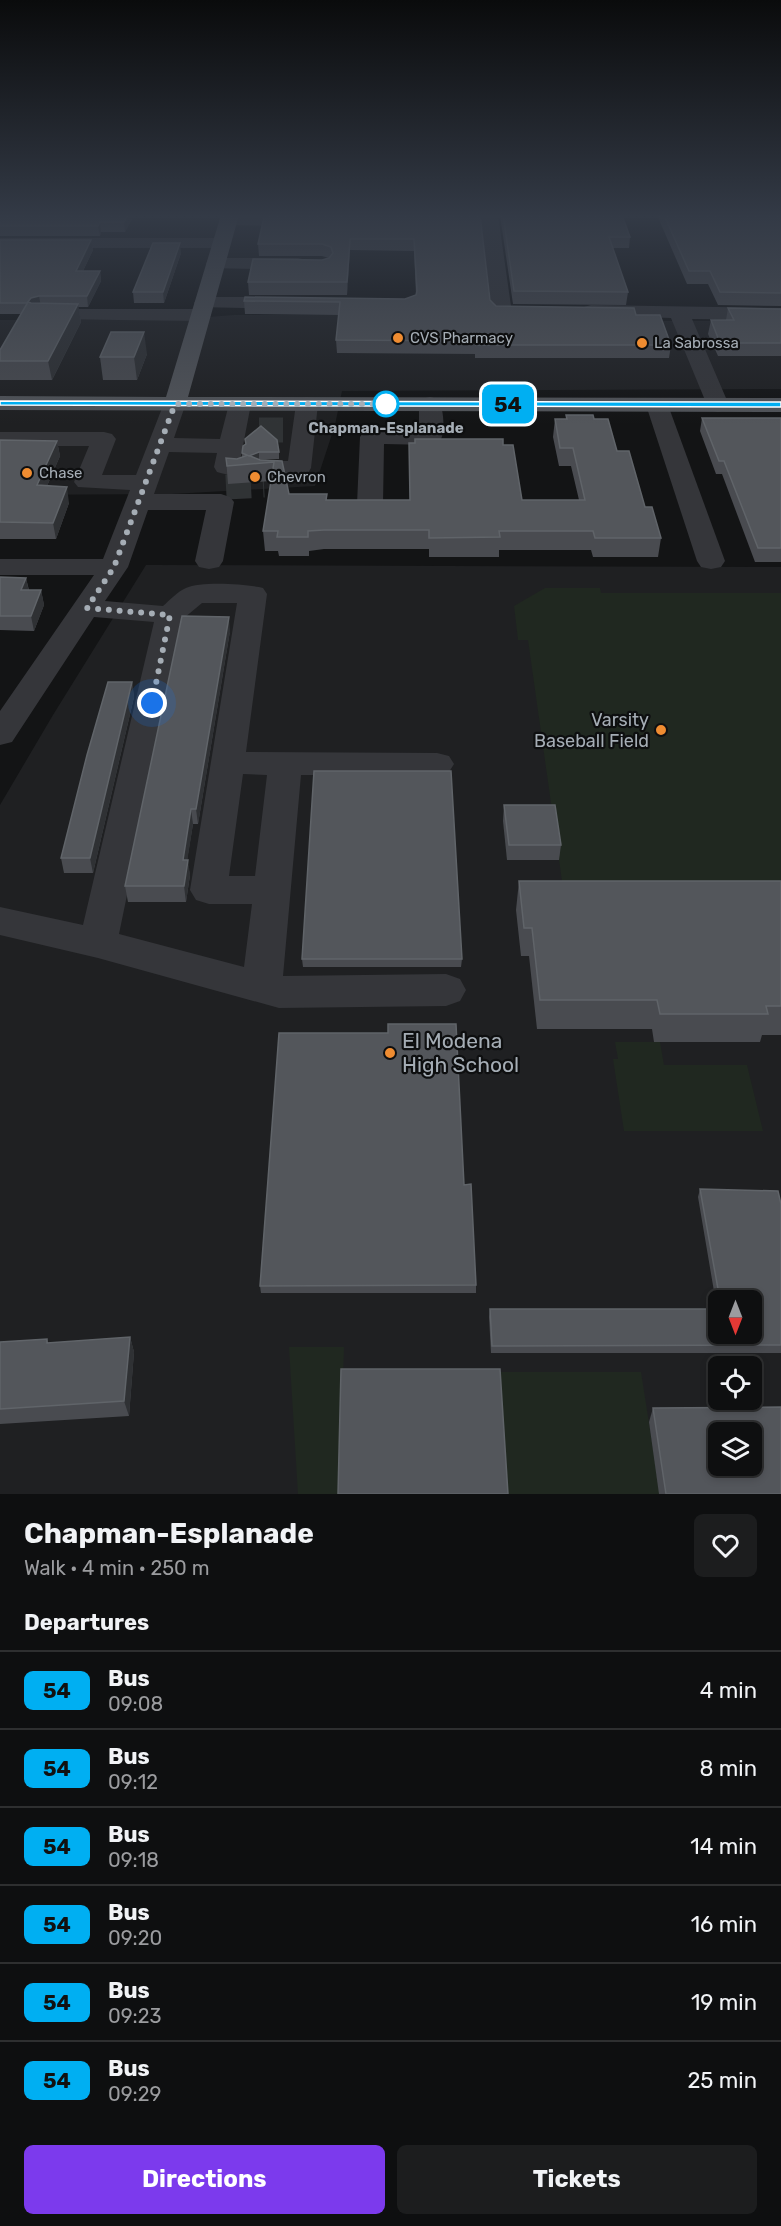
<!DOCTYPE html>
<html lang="en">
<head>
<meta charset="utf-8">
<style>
	:root { --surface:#0e0f10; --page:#1c1d1e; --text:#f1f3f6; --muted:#9b9c9f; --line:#2e2f30; --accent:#7c3aed }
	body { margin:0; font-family:Rubik,sans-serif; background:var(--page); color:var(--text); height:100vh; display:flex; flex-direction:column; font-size:22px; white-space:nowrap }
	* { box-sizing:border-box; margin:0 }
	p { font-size:20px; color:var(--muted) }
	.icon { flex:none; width:33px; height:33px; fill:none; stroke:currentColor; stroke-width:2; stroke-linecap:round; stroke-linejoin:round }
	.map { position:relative; height:1494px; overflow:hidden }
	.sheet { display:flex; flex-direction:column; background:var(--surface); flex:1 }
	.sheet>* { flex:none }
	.badge { padding:0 12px; border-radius:9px; font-size:21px; line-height:39px }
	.needle { width:39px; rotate:180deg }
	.buttons { position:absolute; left:708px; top:1290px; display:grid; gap:12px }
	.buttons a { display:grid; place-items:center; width:54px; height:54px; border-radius:9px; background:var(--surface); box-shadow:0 3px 9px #0003,0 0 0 2px var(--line); font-size:30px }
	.you { position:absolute; width:30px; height:30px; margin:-15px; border:4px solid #fff; border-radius:50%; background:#1a73e8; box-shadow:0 0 0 9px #1a73e833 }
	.map>.badge { position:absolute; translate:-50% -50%; box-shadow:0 0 0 3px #fff }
	h2 { padding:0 24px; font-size:22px; line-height:54px }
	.round { display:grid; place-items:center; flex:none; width:63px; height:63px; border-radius:9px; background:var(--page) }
	.overview { display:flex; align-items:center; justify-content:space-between; height:102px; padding:0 24px }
	h1 { font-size:28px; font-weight:700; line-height:45px }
	.button { display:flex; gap:12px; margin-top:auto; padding:12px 24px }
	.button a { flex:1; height:69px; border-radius:9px; background:var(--accent); color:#fff; font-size:24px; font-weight:700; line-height:69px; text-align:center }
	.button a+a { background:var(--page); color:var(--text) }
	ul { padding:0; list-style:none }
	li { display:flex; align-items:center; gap:18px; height:78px; padding:0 24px; border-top:2px solid var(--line) }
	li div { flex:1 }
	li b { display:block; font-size:22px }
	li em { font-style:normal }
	li .badge { min-width:66px; font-weight:700; text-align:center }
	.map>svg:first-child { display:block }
	.built { fill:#1f2022; fill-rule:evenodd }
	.green { fill:#202820 }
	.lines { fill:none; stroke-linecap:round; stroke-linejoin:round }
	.minor-tunnel { stroke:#303335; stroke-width:25; stroke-dasharray:25 12; stroke-linecap:butt }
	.minor { fill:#35363a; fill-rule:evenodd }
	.major { fill:#515459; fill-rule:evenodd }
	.wall { fill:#494b50; fill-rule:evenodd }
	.shaded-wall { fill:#2f3134 }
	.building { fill:#53565b; stroke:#606469; stroke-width:1.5; fill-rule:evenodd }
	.line { fill:#00aff2; stroke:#fff; stroke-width:1.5 }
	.walk { stroke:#a5adb5; stroke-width:6; stroke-dasharray:0 10.8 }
	.poi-dot { fill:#ef8c31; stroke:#0e0f10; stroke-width:2 }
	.stop-dot { fill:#fff; stroke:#00aff2; stroke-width:3 }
	.labels { text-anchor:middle; stroke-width:4.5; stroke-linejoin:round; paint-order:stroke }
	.far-poi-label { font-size:15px; fill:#a5adb5; stroke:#0e0f10; text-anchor:start }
	.far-stop-label { font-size:15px; font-weight:bold; fill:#a5adb5; stroke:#0e0f10 }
	.poi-label { font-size:18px; fill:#a5adb5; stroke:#0e0f10; text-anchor:end }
	.near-poi-label { font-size:21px; fill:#a5adb5; stroke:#0e0f10; text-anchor:start }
</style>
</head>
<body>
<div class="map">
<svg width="781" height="1494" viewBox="0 0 781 1494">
	<rect width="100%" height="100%" fill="#131415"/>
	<!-- built -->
	<g class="built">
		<path d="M234 315H468L470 321H781V389L342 391 335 425 315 486 172 494 0 495V320H170Z"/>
		<path d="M146 565 781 567V1494H0V805L53 715ZM718 1300H752V1334H718ZM718 1366H752V1400H718ZM718 1432H752V1466H718Z"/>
	</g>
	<!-- green -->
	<g class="green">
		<path d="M545 588H600L601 593H781V885L562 881 528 640H518L514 606Z"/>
		<path d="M615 1042H660L664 1065H747L763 1131H624L613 1059H618Z"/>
		<path d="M289 1347H344L339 1494H298Z"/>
		<path d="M496 1372H641L660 1494H506Z"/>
	</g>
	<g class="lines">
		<!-- minor-tunnel -->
		<g class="minor-tunnel">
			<path d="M259 430H283"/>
			<path d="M226 487 264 485"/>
		</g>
		<!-- minor -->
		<g class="minor">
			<path d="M480 215H498L511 306 549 307 552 311 549 315 502 318 495 316 492 312Z"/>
			<path d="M228 216H307L313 217 316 221 313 225 307 226 222 225 219 221 222 217Z"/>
			<path d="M0 238H221L227 239 230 243 227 247 221 248H0Z"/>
			<path d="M215 258H298L305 260 307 264 305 268 298 270 208 268 206 264 208 260Z"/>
			<path d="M204 297H290L297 299 300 303 297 307 290 309 197 307 194 303 197 299Z"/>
			<path d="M591 305 781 308V320L692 319 729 405 726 410 718 412 710 410 707 405 671 318 584 315 581 311 584 307Z"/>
			<path d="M41 309H201L208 311 211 315 208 319 201 321 34 319 31 315 34 311Z"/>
			<path d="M175 396 183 398 186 403 174 438 220 439 229 404 232 399 240 397 248 399 251 404 240 461 249 465 259 461H288L296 404 299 399 307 397 315 399 318 404 311 468 308 473C292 477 262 480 249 471 240 478 228 475 217 472L214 467 217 453 169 452 154 494H221L230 497 234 502 223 561 219 567 209 569 199 567 195 561 206 510H148L128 567 105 601 163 606C170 600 178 591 186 588 201 581 247 584 263 588L267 594 246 752 437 753 449 756 454 764 449 772 437 775H301L283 976 446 974 460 979 466 990 460 1001 446 1006 279 1008 98 958 0 935V907L83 925 154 622 94 617 12 742 0 745V711L94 575H0V559H103L130 490 78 487 74 482 89 446H0V432H104L112 434 116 439 102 475H136L164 403 167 398ZM202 603H237L190 890 196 900 209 904H252L244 967 119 934 184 618ZM243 774 267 775 255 876H229Z"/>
			<path d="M430 397 438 399C444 408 446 434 439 443L431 445 384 444 383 504 379 509 370 512 361 509 357 504 360 437 364 432 372 430 419 431V404L422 399Z"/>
			<path d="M657 398 665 400 668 405 725 561 721 567 711 569 701 567 697 561 646 405 649 400Z"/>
		</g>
		<!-- major -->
		<path class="major" d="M221 215H239L188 397 781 398V412L0 410V396L166 397Z"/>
	</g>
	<!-- wall -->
	<g class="wall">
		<path d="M0 215H134L125 232H101L100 236H0Z"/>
		<path d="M500 215H622L630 237 629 248H613L628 292 626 305 513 304Z"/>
		<path d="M657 215H781V306L718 305 708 284H687Z"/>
		<path d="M438 217 490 300 496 306 636 315 671 345 669 358H475V354L337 353 336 340 339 315 245 314 244 301 405 299 416 295 414 251 350 250 347 295H249L248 282 329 258 322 256H259L258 244Z"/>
		<path d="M0 240H91L93 250 83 271H100L101 281 88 307H78L81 322 52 380H0V350L21 314H0Z"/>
		<path d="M181 253 164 303H134L133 292Z"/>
		<path d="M728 308 781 309V356H718L708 334 711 320H726Z"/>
		<path d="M147 354 137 380H103L100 357Z"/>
		<path d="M566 415 594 419 617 451 661 538 658 557H593L591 550H499V557H429V549H324L309 551V556H279L278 551H265L263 531 271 481 228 484 226 458 237 459 242 457V453L245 445V439L279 452V459H258L282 461 289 494H327V500H409L503 445 522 500H579L571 466H559L553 437 555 419H566Z"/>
		<path d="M702 418H781V562H755L722 474H716L700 431Z"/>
		<path d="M0 440 57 441 60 456 47 486 69 503 56 539H0Z"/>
		<path d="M0 577 26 578 29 590H41L44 605 34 631 0 630Z"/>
		<path d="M230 631 198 824H193L187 860 190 875 186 902H128L125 886Z"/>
		<path d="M132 682 134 697 93 873H64L61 858Z"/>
		<path d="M504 805 561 845 559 860H507L503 821Z"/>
		<path d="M519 881H781V1035H762L760 1042H654L652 1029H537L529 956H521L516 910Z"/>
		<path d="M302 959H462L461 967H303Z"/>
		<path d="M464 1185 476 1285V1293H261L260 1286Z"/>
		<path d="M700 1189 781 1204V1353H491L489 1317 490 1309H717L698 1197ZM718 1300H752L718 1334Z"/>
		<path d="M130 1337 134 1352 129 1416 0 1424V1342L47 1339 48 1343Z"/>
		<path d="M653 1408 781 1494H659L649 1422Z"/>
	</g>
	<!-- shaded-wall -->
	<g class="shaded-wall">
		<path d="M128 215H134L125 232 124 222Z"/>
		<path d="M100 222 101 232 100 236 98 226Z"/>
		<path d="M350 239V250L347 295V282Z"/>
		<path d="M91 240 93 250 78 281 76 271Z"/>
		<path d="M180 243 181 253 164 303 163 292Z"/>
		<path d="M100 271 101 281 88 307 87 296Z"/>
		<path d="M39 296 41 307 27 303 31 298Z"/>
		<path d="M78 304 81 322 52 380 48 361Z"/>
		<path d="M144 332 147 354 137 380 134 357Z"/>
		<path d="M57 441 60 456 40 502 37 485Z"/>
		<path d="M259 452V459L249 463V456Z"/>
		<path d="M67 487 69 503 56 539 53 523Z"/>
		<path d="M26 578 29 592 21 590Z"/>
		<path d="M41 590 44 605 34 631 31 616Z"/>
		<path d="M229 617 230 631 198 824 196 809Z"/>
		<path d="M132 682 134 697 93 873 90 858Z"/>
		<path d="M191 809 193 824 185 875 183 860Z"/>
		<path d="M188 860 190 875 186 902 184 886Z"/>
		<path d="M130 1337 134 1352 129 1416 124 1401Z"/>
	</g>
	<!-- building -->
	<g class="building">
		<path d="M0 215H128L124 222H100L98 226H0Z"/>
		<path d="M449 215H480L490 300 496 306 634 308 636 315H660L671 345H476V341L336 340 340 302 244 301 245 297 405 299 416 295 417 291 414 239H350L347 282H248L253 259 322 260 329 258 333 253 331 247 322 244H258L264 217H438Z"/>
		<path d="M503 215H622L630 237H609L628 292 514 291Z"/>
		<path d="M664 215H781V293L720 292 710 271H689Z"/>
		<path d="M0 240H91L76 271H100L87 296H39L31 298 27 303H0Z"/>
		<path d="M153 243H180L163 292H133Z"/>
		<path d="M28 302 31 303 78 304 48 361H0V350Z"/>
		<path d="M728 308 781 309V343H720L711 320H734Z"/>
		<path d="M111 332H144L134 357H100Z"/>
		<path d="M566 415H593L594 419H608L617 451H629L645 507H652L661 538H595L593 531H499L500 537 429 538V530H324L308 531V537H277L278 531H263L274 462 227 466 226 458 237 459 248 455 260 460 282 461 289 494H327L326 500H410L409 443H415V439H503V445H513L522 500H585L573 448H560L555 419H567Z"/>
		<path d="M702 418H781V548H758L724 461H719Z"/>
		<path d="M261 426 277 440 279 452H259L249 456 242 453 243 446 246 444 245 439Z"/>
		<path d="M0 440 57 441 37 485 67 487 53 523 0 522Z"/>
		<path d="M0 577 26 578 21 590H41L31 616H0Z"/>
		<path d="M182 616 229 617 196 809H191L183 860H188L184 886H125Z"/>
		<path d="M108 682H132L90 858H61L87 755Z"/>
		<path d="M314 771H451L462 959H302Z"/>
		<path d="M504 805H555L561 845H509Z"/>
		<path d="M519 881H781V1006H766L768 1014H660L657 1000H540L532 928H524Z"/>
		<path d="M388 1024H456L464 1185 471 1184 476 1285 260 1286 279 1033H388Z"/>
		<path d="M700 1189 778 1191 781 1204V1345L492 1346 490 1309H718V1334H752V1300H720Z"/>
		<path d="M130 1337 124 1401 0 1409V1342L47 1339V1343Z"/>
		<path d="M341 1369H500L508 1494H338Z"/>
		<path d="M781 1407V1494H666L653 1408ZM718 1432H752V1466H718Z"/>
	</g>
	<!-- sky -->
	<linearGradient id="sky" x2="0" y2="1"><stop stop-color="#0a0b0c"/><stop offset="0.51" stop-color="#333a46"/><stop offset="1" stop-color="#333a46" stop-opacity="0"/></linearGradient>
	<rect width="781" height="424" fill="url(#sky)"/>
	<!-- line -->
	<path class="line" d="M0 401 781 402V407L0 405Z"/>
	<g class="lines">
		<!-- walk -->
		<path class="walk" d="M152 703 170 615 87 608 114 567 175 404H390H386"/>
	</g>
	<!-- markers -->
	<g class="poi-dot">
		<circle cx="398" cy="338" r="6"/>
		<circle cx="642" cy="343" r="6"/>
		<circle cx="27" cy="473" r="6"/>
		<circle cx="255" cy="477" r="6"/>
		<circle cx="661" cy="730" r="6"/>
		<circle cx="390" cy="1053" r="6"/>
	</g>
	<circle class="stop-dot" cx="386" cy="404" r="12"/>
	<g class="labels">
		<!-- far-poi labels -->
		<g class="far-poi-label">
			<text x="410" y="343">CVS Pharmacy</text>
			<text x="654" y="348">La Sabrossa</text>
			<text x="39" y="478">Chase</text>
			<text x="267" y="482">Chevron</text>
		</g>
		<!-- far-stop labels -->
		<g class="far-stop-label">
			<text x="386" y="433">Chapman-Esplanade</text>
		</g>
		<!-- poi labels -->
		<g class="poi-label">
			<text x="649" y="726">Varsity<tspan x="649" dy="21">Baseball Field</tspan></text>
		</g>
		<!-- near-poi labels -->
		<g class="near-poi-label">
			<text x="402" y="1048">El Modena<tspan x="402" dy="24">High School</tspan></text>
		</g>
	</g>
</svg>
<div class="buttons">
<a><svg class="needle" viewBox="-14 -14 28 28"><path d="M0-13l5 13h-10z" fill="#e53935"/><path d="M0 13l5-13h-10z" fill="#9b9c9f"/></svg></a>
<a><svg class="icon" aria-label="locate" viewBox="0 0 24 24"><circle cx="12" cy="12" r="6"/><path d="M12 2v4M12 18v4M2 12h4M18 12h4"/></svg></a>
<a><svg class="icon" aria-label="layers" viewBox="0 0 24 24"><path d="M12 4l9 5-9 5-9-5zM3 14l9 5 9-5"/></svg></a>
</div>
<div class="you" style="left:152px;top:703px"></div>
<b class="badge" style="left:508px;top:404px;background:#00aff2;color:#111">54</b>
</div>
<section class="sheet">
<div class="overview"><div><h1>Chapman-Esplanade</h1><p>Walk · 4 min · 250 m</p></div><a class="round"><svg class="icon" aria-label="heart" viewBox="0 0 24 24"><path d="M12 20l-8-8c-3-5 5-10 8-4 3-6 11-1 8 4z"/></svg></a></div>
<h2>Departures</h2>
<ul>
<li><span class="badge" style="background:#00aff2;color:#111">54</span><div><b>Bus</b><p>09:08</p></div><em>4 min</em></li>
<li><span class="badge" style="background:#00aff2;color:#111">54</span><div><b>Bus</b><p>09:12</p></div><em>8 min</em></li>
<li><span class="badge" style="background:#00aff2;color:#111">54</span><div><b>Bus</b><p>09:18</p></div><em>14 min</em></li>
<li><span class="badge" style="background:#00aff2;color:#111">54</span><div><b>Bus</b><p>09:20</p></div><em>16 min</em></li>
<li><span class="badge" style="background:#00aff2;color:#111">54</span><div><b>Bus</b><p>09:23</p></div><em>19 min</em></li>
<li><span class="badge" style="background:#00aff2;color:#111">54</span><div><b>Bus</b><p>09:29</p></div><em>25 min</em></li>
</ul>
<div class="button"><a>Directions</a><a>Tickets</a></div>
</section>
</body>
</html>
